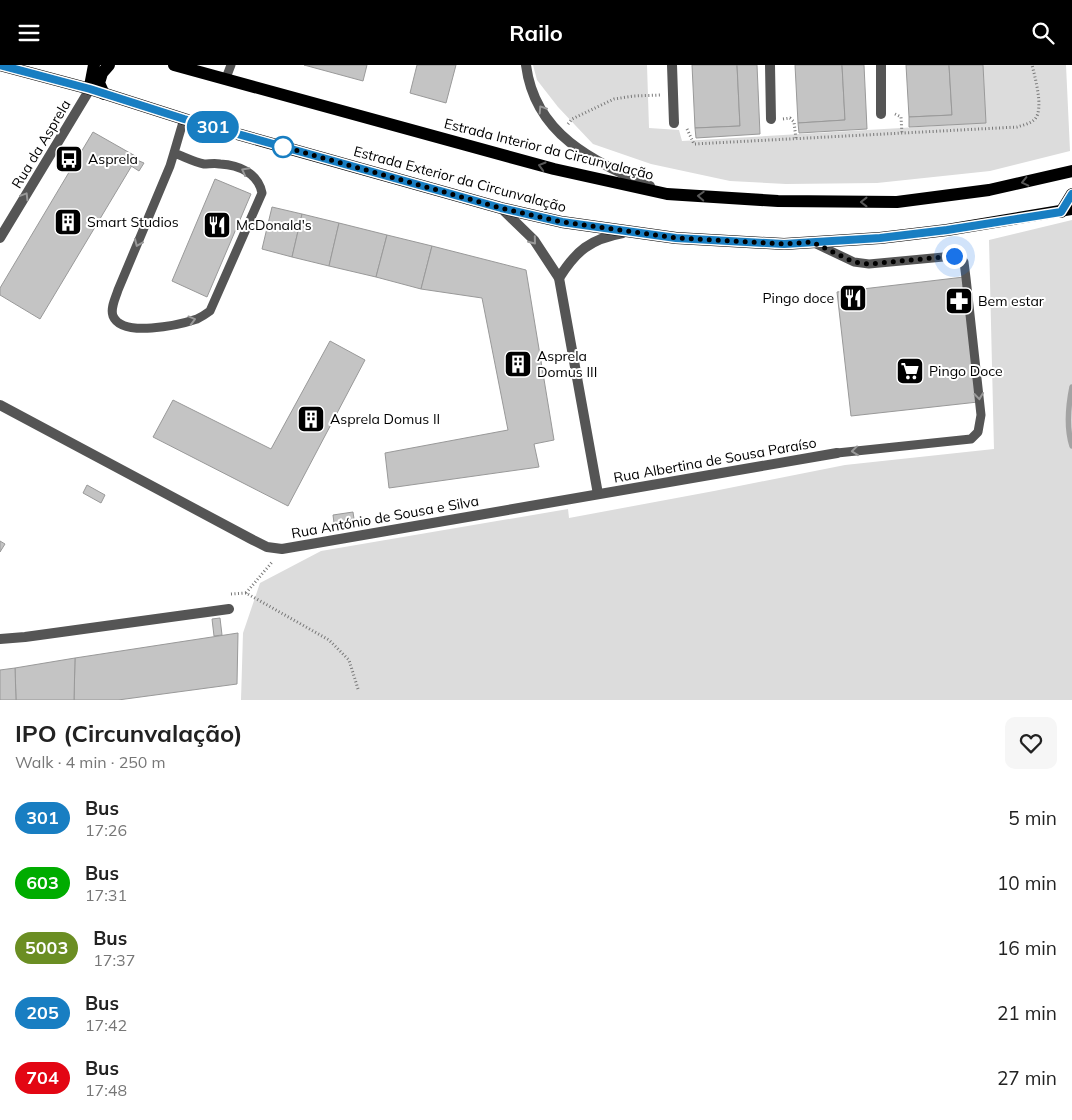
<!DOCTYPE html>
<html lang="en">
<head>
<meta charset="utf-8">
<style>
	:root { --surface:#fff; --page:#f6f6f6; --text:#222; --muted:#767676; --accent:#000 }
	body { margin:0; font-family:Mulish,sans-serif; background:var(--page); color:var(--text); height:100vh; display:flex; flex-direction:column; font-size:19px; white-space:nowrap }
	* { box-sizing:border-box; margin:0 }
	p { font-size:16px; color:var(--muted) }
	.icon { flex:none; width:28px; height:28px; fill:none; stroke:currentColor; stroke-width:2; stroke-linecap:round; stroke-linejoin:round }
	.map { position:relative; height:635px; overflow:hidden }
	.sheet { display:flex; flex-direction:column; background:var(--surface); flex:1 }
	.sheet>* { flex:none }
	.badge { padding:0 10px; border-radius:16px; font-size:18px; line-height:32px }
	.you { position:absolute; width:25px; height:25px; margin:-12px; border:4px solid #fff; border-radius:50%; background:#1a73e8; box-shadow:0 0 0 8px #1a73e833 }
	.map>.badge { position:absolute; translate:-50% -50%; box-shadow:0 0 0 2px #fff }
	.round { display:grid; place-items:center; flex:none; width:52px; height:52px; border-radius:10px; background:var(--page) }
	.head { display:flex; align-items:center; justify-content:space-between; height:85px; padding:0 15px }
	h1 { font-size:24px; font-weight:700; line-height:38px }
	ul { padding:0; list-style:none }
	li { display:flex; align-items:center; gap:15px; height:65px; padding:0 15px }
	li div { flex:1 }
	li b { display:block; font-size:19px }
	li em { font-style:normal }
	li .badge { min-width:55px; font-weight:700; text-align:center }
	header { display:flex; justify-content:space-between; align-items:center; height:65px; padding:0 15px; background:var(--accent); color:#fff; font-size:22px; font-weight:700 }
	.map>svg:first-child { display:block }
	.green { fill:#dcdcdc }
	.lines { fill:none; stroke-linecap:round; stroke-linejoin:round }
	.stream { stroke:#a3a3a3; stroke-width:5.5 }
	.building { fill:#c4c4c4; stroke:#999 }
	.path { stroke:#777; stroke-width:3; stroke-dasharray:1 2.5; stroke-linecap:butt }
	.service { stroke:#555; stroke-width:9 }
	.minor { stroke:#555; stroke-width:10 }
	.tertiary { stroke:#555; stroke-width:10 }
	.primary { stroke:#000; stroke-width:12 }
	.oneway { stroke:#999 }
	.oneway2 { stroke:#595959 }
	.line-casing { stroke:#fff; stroke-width:11 }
	.line { stroke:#187ec2; stroke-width:8 }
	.walk { stroke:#000; stroke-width:5; stroke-dasharray:0 9 }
	.stop-dot { fill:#fff; stroke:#187ec2; stroke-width:2.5 }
	.labels { text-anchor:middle; stroke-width:4; stroke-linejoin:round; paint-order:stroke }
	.street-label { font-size:14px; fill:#000; stroke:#fff }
	.poi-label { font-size:14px; fill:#000; stroke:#fff; text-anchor:start }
</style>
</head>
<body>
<header><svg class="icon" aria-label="menu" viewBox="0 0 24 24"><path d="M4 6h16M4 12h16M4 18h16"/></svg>Railo<svg class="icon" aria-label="search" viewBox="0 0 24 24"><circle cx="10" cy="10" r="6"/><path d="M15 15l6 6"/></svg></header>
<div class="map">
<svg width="1072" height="635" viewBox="0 0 1072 635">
	<rect width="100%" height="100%" fill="#fff"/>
	<!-- green -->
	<g class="green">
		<path d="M533 0H647L649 63 679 65 682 76 985 58 983 0H1066L1070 86 990 106 877 118 786 119 730 116 651 99 593 79 558 42 537 15Z"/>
		<path d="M1072 155V635H241L243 568 260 518 321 486 568 444 569 453 714 426 845 400 994 384 989 175Z"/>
	</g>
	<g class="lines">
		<!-- stream -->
		<path class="stream" d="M1072 322C1068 342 1066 362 1072 381"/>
	</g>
	<!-- building -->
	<g class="building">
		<path d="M304 0H367L363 16Z"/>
		<path d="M417 0H456L446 38 410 28Z"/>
		<path d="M692 0H737L740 61 695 63Z"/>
		<path d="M737 0H757L760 69 696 73 695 63 740 61Z"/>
		<path d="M795 0H842L845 55 798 58Z"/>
		<path d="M842 0H864L867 64 799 68 798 58 845 55Z"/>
		<path d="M906 0H949L952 50 909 52Z"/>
		<path d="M949 0H983L986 58 909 62V52L952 50Z"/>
		<path d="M93 67 137 92 40 254 0 230V223Z"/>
		<path d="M132 93 144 98 139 106 128 99Z"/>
		<path d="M215 114 251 129 207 232 172 216Z"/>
		<path d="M272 142 302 149 292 192 262 184Z"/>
		<path d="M302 149 339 158 329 201 292 192Z"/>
		<path d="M339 158 387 170 376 212 329 201Z"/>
		<path d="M387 170 432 181 421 224 376 212Z"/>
		<path d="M432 181 526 205 554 375 534 379 539 402 389 423 385 388 508 365 482 233 421 224Z"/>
		<path d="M964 212 978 337 851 351 837 227Z"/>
		<path d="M330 276 365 295 288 441 153 372 173 335 271 384Z"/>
		<path d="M87 420 105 430 101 438 83 428Z"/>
		<path d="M353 447 354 454 334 458 333 450Z"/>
		<path d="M0 476 5 479 0 487Z"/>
		<path d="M220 553 222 570 214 571 212 554Z"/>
		<path d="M238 568 237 619 118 635H74L75 593Z"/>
		<path d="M75 593 74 635H16L15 603Z"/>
		<path d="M15 603 16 635H0V605Z"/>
	</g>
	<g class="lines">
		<!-- path -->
		<g class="path">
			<path d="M895 49 901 52 902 69"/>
			<path d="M783 54 790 53 794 57 796 74"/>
			<path d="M568 59 572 54 614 34 634 31 660 30"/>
			<path d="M687 64 694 79 1017 62C1023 60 1030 59 1035 54 1044 44 1035 12 1032 0"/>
			<path d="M246 528 273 496"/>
			<path d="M231 529 246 528 329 575 349 595 358 624"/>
		</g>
		<!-- service -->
		<g class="service">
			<path d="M226 13 231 0"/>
			<path d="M174 88C183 91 194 97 204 99 209 99 215 98 220 99 239 100 258 108 262 128L210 246C206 249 201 252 197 254 179 260 122 273 113 251 110 243 116 232 118 225L170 101C175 85 179 70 184 54"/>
			<path d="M814 178 854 197 869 199 954 191 961 192 964 197 966 213 981 350 978 367 971 374 837 388"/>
		</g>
		<!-- minor -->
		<g class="minor">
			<path d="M526 0C535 70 593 96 650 121"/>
			<path d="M672 0 674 58"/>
			<path d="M770 0 771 54"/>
			<path d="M881 49V0"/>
			<path d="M501 143 534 175 559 213 598 429"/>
			<path d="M559 213C576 186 590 174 623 168"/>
			<path d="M0 340 253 475 267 482 282 484 837 388"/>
			<path d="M0 574 25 572 229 544"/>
		</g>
		<!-- tertiary -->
		<path class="tertiary" d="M0 173 90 24"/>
		<!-- primary -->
		<g class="primary">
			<path d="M0 0 90 24 184 54 501 143 562 157 676 173 784 179 880 173 947 165 1072 144"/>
			<path d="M174 0 554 104 667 129 778 136 897 137 989 125 1072 106"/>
			<path d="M90 21 94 0"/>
			<path d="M104 29 99 18 102 8 109 0"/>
			<path d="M1061 147 1072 129"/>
		</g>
	</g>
	<!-- one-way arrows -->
	<defs><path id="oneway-chevron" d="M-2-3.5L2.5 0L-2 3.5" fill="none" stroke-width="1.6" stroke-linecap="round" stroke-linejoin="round" transform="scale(1.25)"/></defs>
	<g class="oneway">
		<use href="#oneway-chevron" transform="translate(542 44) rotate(-123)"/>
		<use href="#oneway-chevron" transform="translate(245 106) rotate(-152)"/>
		<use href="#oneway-chevron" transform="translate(25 131) rotate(-59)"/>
		<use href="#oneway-chevron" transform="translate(533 176) rotate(51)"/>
		<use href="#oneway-chevron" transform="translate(138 178) rotate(113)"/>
		<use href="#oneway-chevron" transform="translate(192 255) rotate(-15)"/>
		<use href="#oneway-chevron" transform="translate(979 331) rotate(84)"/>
		<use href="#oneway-chevron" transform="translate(855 386) rotate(174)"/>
	</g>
	<g class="oneway2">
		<use href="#oneway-chevron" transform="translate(542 101) rotate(-164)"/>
		<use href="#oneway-chevron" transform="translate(1025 117) rotate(167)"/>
		<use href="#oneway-chevron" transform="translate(701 131) rotate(-177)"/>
		<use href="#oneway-chevron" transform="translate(864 137) rotate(-180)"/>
	</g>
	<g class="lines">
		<!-- line casing -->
		<g class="line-casing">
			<path id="line" d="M0 0 90 24 184 54 501 143 562 157 676 173 784 179 880 173 947 165 1061 147 1072 129"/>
		</g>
		<!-- line -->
		<use href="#line" class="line"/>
		<!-- walk -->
		<path class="walk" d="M283 82 277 80 501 143 562 157 676 173 784 179 812 177 854 197 869 199 954 191"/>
	</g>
	<!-- icons -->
	<defs>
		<g id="bus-square" transform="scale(1.4375)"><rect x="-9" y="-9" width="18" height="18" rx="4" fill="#000" stroke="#fff"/><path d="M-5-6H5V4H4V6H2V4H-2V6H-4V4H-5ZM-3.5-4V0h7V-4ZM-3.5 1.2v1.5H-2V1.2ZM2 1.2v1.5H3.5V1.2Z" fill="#fff"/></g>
		<g id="building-square" transform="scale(1.4375)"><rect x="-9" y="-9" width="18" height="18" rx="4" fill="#000" stroke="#fff"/><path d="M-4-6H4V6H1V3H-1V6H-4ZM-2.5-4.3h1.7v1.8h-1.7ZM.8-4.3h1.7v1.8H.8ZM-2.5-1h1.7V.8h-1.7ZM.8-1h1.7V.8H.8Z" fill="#fff"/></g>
		<g id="restaurant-square" transform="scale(1.4375)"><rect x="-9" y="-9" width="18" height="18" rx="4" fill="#000" stroke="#fff"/><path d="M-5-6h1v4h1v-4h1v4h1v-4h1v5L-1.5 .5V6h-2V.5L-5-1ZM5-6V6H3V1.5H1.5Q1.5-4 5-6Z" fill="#fff"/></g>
		<g id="pharmacy-square" transform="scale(1.4375)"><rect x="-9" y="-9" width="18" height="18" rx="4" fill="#000" stroke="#fff"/><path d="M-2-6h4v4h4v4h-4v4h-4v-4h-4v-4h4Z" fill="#fff"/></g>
		<g id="supermarket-square" transform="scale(1.4375)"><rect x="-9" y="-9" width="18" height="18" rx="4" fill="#000" stroke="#fff"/><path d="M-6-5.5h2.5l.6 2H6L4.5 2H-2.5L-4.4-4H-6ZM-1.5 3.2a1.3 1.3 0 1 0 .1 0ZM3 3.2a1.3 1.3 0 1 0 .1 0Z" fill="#fff"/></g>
	</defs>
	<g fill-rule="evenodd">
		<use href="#bus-square" x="69" y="94"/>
		<use href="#building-square" x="68" y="157"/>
		<use href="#restaurant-square" x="217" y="160"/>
		<use href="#restaurant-square" x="853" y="233"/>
		<use href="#pharmacy-square" x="959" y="236"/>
		<use href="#building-square" x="518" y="299"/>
		<use href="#supermarket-square" x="910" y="306"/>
		<use href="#building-square" x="311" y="354"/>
	</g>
	<!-- markers -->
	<circle class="stop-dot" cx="283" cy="82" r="10"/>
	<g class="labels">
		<!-- street labels -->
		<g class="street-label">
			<text transform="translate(41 79) rotate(-59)" y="5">Rua da Asprela</text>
			<text transform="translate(549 84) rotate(14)" y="5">Estrada Interior da Circunvalação</text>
			<text transform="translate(460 114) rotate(15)" y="5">Estrada Exterior da Circunvalação</text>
			<text transform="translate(715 395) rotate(-10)" y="5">Rua Albertina de Sousa Paraíso</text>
			<text transform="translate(385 452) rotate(-10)" y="5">Rua António de Sousa e Silva</text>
		</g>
		<!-- poi labels -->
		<g class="poi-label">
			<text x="88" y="99">Asprela</text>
			<text x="87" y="162">Smart Studios</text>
			<text x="236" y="165">McDonald's</text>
			<text x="834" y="238" text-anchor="end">Pingo doce</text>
			<text x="978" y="241">Bem estar</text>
			<text x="537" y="296">Asprela<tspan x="537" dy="16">Domus III</tspan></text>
			<text x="929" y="311">Pingo Doce</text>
			<text x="330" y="359">Asprela Domus II</text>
		</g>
	</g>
</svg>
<div class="you" style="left:954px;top:191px"></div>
<b class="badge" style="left:213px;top:62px;background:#187ec2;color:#fff">301</b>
</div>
<section class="sheet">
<div class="head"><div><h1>IPO (Circunvalação)</h1><p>Walk · 4 min · 250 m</p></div><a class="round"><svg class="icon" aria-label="heart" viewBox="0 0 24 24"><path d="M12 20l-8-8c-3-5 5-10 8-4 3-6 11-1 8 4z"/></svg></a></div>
<ul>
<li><span class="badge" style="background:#187ec2;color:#fff">301</span><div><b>Bus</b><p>17:26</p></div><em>5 min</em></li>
<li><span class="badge" style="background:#00ac00;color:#fff">603</span><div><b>Bus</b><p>17:31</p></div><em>10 min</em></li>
<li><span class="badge" style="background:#6b8e23;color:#fff">5003</span><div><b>Bus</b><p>17:37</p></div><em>16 min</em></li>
<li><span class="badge" style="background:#187ec2;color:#fff">205</span><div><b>Bus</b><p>17:42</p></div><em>21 min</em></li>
<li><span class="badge" style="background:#e30613;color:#fff">704</span><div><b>Bus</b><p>17:48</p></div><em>27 min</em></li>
</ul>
</section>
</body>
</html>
